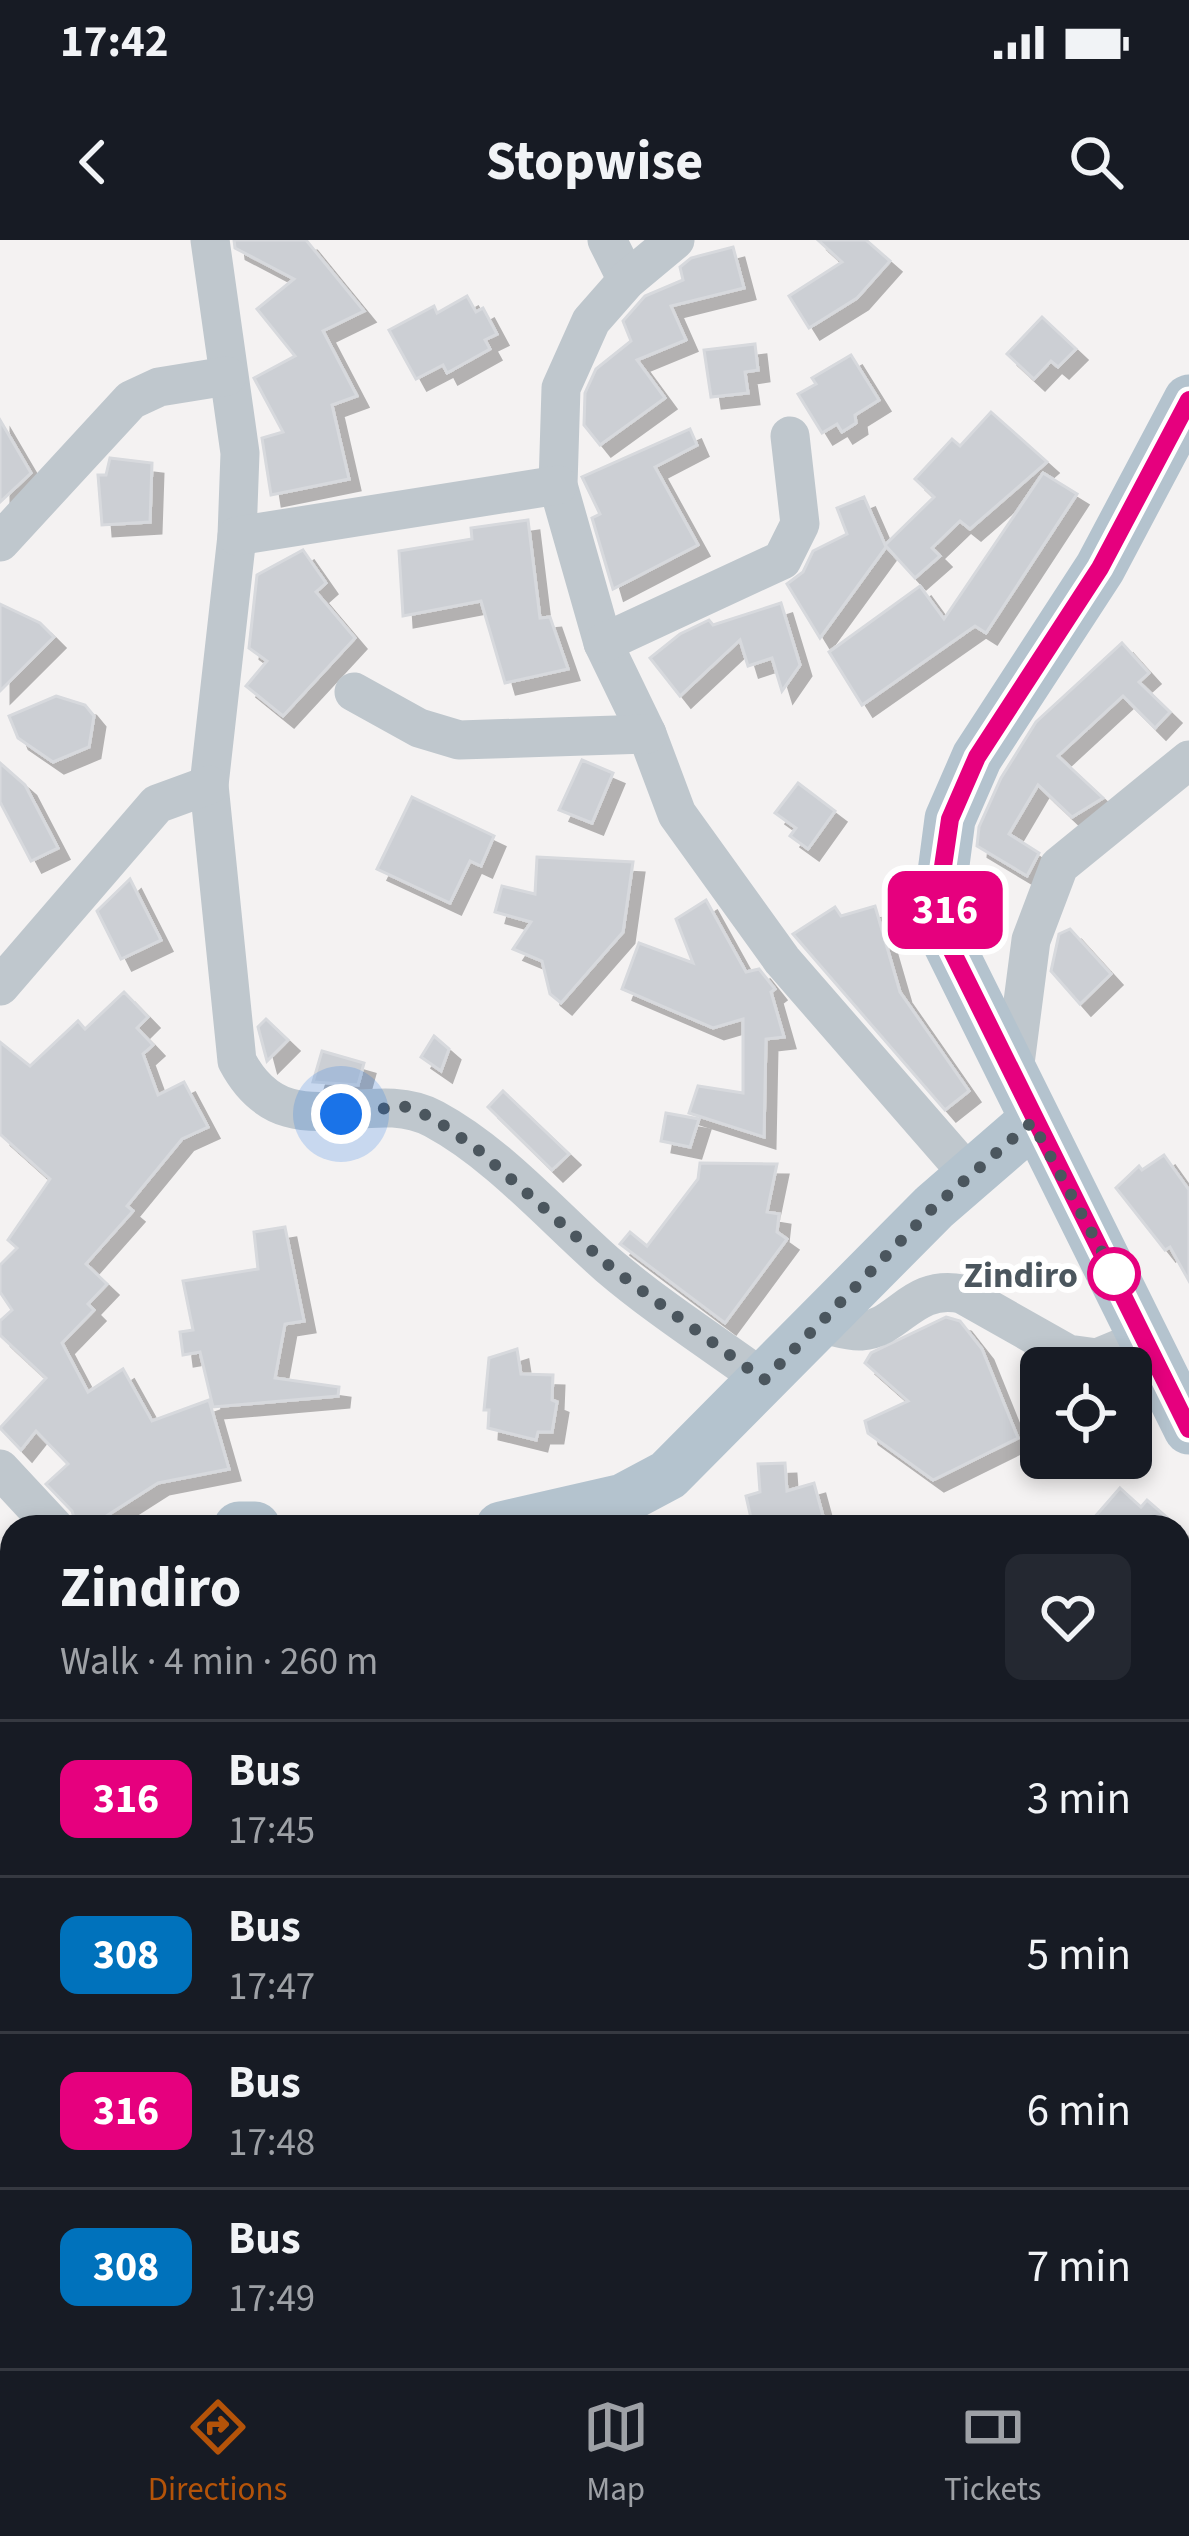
<!DOCTYPE html>
<html lang="en">
<head>
<meta charset="utf-8">
<style>
	:root { --surface:#171b24; --page:#242831; --text:#f1f3f6; --muted:#9ea1a6; --line:#363941; --accent:#b45309 }
	body { margin:0; font-family:"Source Sans 3",sans-serif; background:var(--page); color:var(--text); height:100vh; display:flex; flex-direction:column; font-size:45px; white-space:nowrap }
	* { box-sizing:border-box; margin:0 }
	p { font-size:39px; color:var(--muted) }
	.icon { flex:none; width:66px; height:66px; fill:none; stroke:currentColor; stroke-width:2; stroke-linecap:round; stroke-linejoin:round }
	.map { position:relative; flex:1; overflow:hidden }
	.sheet { position:absolute; left:0px; top:1275px; width:1191px; height:855px; display:flex; flex-direction:column; background:var(--surface); border-radius:36px 36px 0 0; box-shadow:0 6px 18px #0003 }
	.sheet>* { flex:none }
	.badge { padding:0 24px; border-radius:18px; font-size:42px; line-height:78px }
	.tools { position:absolute; left:1020px; top:1107px; display:grid; gap:24px }
	.tools a { display:grid; place-items:center; width:132px; height:132px; border-radius:18px; background:var(--surface); box-shadow:0 6px 18px #0003; font-size:60px }
	.you { position:absolute; width:60px; height:60px; margin:-30px; border:9px solid #fff; border-radius:50%; background:#1a73e8; box-shadow:0 0 0 18px #1a73e833 }
	.map>.badge { position:absolute; translate:-50% -50%; box-shadow:0 0 0 6px #fff }
	.round { display:grid; place-items:center; flex:none; width:126px; height:126px; border-radius:18px; background:var(--page) }
	.head { display:flex; align-items:center; justify-content:space-between; height:204px; padding:0 60px }
	h1 { font-size:57px; font-weight:700; line-height:90px }
	ul { padding:0; list-style:none }
	li { display:flex; align-items:center; gap:36px; height:156px; padding:0 60px; border-top:3px solid var(--line) }
	li div { flex:1 }
	li b { display:block; font-size:45px }
	li em { font-style:normal }
	li .badge { min-width:132px; font-weight:700; text-align:center }
	.status { display:flex; justify-content:space-between; align-items:center; height:84px; padding:0 60px; background:var(--surface); direction:ltr }
	.status svg { height:33px; fill:currentColor }
	header { display:flex; justify-content:space-between; align-items:center; height:156px; padding:0 60px; background:var(--surface); font-size:54px; font-weight:700 }
	.tabs { display:flex; justify-content:space-around; align-items:center; height:168px; border-top:3px solid var(--line); background:var(--surface); font-size:33px; color:var(--muted) }
	.tabs a { display:grid; justify-items:center; gap:6px }
	.tabs .current { color:var(--accent) }
	.map>svg:first-child { display:block }
	.building { fill:#cccfd4; stroke:#d7d9dd; stroke-width:3; filter:url(#shadow) }
	.lines { fill:none; stroke-linecap:round; stroke-linejoin:round }
	.minor { stroke:#bfc7cd; stroke-width:39 }
	.major { stroke:#b4c3ce; stroke-width:51 }
	.line-casing { stroke:#fff; stroke-width:27 }
	.line { stroke:#e6007e; stroke-width:18 }
	.walk { stroke:#4b565e; stroke-width:12; stroke-dasharray:0 21.6 }
	.stop-dot { fill:#fff; stroke:#e6007e; stroke-width:6 }
	.labels { text-anchor:middle; stroke-width:12; stroke-linejoin:round; paint-order:stroke }
	.stop-label { font-size:36px; font-weight:bold; fill:#4b565e; stroke:#fff; text-anchor:end }
</style>
</head>
<body>
<div class="status"><b>17:42</b><svg viewBox="0 0 49 12"><path d="M0 12V9h3v3zM5 12V6h3v6zM10 12V3h3v9zM15 12V0h3v12zM26 1h20v11H26zM47 4h2v5h-2z"/></svg></div>
<header><svg class="icon" aria-label="back" viewBox="0 0 24 24"><path d="M15 5l-7 7 7 7"/></svg>Stopwise<svg class="icon" aria-label="search" viewBox="0 0 24 24"><circle cx="10" cy="10" r="6"/><path d="M15 15l6 6"/></svg></header>
<div class="map">
<svg width="1189" height="2128" viewBox="0 0 1189 2128">
	<defs>
		<filter id="shadow"><feDropShadow dx="11" dy="11" stdDeviation="0" flood-color="#0004"/></filter>
	</defs>
	<rect width="100%" height="100%" fill="#f4f2f2"/>
	<!-- building -->
	<g class="building">
		<path d="M234 0H306L364 71 323 91 357 156 332 165 349 239 271 255 262 198 283 192 254 138 295 116 257 69 294 39 235 8Z"/>
		<path d="M818 0H866L890 21 857 58 809 88 789 56 842 22Z"/>
		<path d="M733 7 744 48 671 66 686 100 637 120 665 158 600 205 584 185 585 153 596 129 631 101 623 81 645 56 683 40 680 27 691 18Z"/>
		<path d="M467 56 476 72 483 68 497 94 485 100 490 109 447 133 443 125 416 139 389 90 434 66 437 73Z"/>
		<path d="M1042 77 1076 109 1058 127 1051 121 1034 139 1007 114Z"/>
		<path d="M755 104 758 130 745 132 748 153 711 157 704 110Z"/>
		<path d="M851 115 879 160 855 175 856 183 842 192 837 184 822 193 798 154 816 144 812 138Z"/>
		<path d="M991 172 1047 222 970 289 960 281 932 308 940 316 915 338 885 305 934 257 915 239 952 199 960 206Z"/>
		<path d="M0 180 31 233 0 262Z"/>
		<path d="M690 189 697 205 655 227 698 305 613 349 592 278 600 274 582 237Z"/>
		<path d="M110 218 152 223 150 282 102 285 98 235H106Z"/>
		<path d="M1043 233 1077 254 986 393 975 386 862 465 829 412 920 346 944 379Z"/>
		<path d="M864 257 886 307 820 398 787 344 803 332 813 311 847 294 837 268Z"/>
		<path d="M528 280 540 378 550 377 568 429 505 443 481 361 403 376 399 311 472 299 471 288Z"/>
		<path d="M303 310 326 343 316 352 355 398 283 476 246 446 267 421 249 408 257 335Z"/>
		<path d="M781 363 800 425 782 451 772 418 748 426 740 400 680 456 650 418 680 394 709 380 713 385Z"/>
		<path d="M0 364 40 383 54 397 0 451Z"/>
		<path d="M1122 403 1149 433 1139 442 1170 472 1155 488 1123 456 1058 516 1103 558 1072 577 1038 545 1009 594 1039 613 1027 636 977 606 979 587 1001 538 1036 482Z"/>
		<path d="M56 456 85 465 94 476 89 507 53 522 18 498 9 476Z"/>
		<path d="M582 520 613 533 592 583 559 570Z"/>
		<path d="M0 523 25 545 58 608 31 621 0 562Z"/>
		<path d="M798 543 835 571 808 609 790 596 796 588 775 573Z"/>
		<path d="M412 557 494 596 481 626 470 621 450 663 377 629Z"/>
		<path d="M537 617 633 622 623 692 561 763 550 754 542 721 513 709 531 682 495 672 502 646 535 654Z"/>
		<path d="M130 639 161 700 121 719 97 671Z"/>
		<path d="M706 660 746 732 759 729 775 749 771 752 784 797 766 799 764 897 689 873 698 846 743 853V779L713 788 622 749 639 703 693 723 676 679Z"/>
		<path d="M875 666 900 752 969 851 945 870 793 694 835 667 841 676Z"/>
		<path d="M1070 689 1111 734 1080 764 1051 731 1059 694Z"/>
		<path d="M124 752 148 777 137 788 153 805 143 814 158 855 184 842 208 887 182 899 127 966 133 971 86 1024 107 1044 88 1064 94 1070 62 1103 88 1152 123 1129 152 1181 209 1160 229 1229 158 1243 89 1287H77L72 1271 46 1244 68 1224 36 1191 21 1210 0 1188 46 1138 0 1095V1081L12 1070 0 1052V1025L17 1008 8 1000 50 939 0 894V802L30 826 78 781 85 789Z"/>
		<path d="M266 779 288 800 267 821 258 787Z"/>
		<path d="M434 796 449 809 441 831 421 817Z"/>
		<path d="M322 811 364 823 358 845 313 842Z"/>
		<path d="M503 851 569 914 552 930 488 867Z"/>
		<path d="M666 873 699 879 690 907 661 901Z"/>
		<path d="M1164 915 1189 950V1041L1170 1007 1165 1010 1116 948 1139 926 1142 930Z"/>
		<path d="M700 923 777 924 767 972 779 974 777 992 787 999 725 1083 620 1004 630 992 647 1006 698 939Z"/>
		<path d="M285 987 304 1081 285 1084 275 1138 339 1147 338 1156 213 1167 200 1112 183 1115 180 1092 193 1090 183 1041 258 1029 254 992Z"/>
		<path d="M946 1077 960 1081 982 1109 1018 1198 933 1240 868 1193 865 1181 908 1161 865 1123 871 1113Z"/>
		<path d="M517 1109 521 1134 553 1135 552 1160 557 1162 552 1192H538L536 1200 488 1188 489 1170H484L489 1118Z"/>
		<path d="M785 1223 787 1251 814 1243 826 1287H753L746 1256 760 1252 758 1224Z"/>
		<path d="M1120 1248 1141 1267 1147 1260 1178 1287H1086Z"/>
	</g>
	<g class="lines">
		<!-- minor -->
		<g class="minor">
			<path d="M210 0 240 213 237 296 209 545 237 821C286 914 368 843 434 879 499 914 553 977 609 1026 657 1067 713 1103 764 1140"/>
			<path d="M607 0 627 40"/>
			<path d="M675 0 627 40 591 81 561 148 558 245 603 403 647 494 677 574 782 720 970 936"/>
			<path d="M237 296 558 245"/>
			<path d="M0 302 131 160 159 147 227 136"/>
			<path d="M603 403 782 320 800 284 790 196"/>
			<path d="M354 452 419 488 459 500 647 494"/>
			<path d="M0 746 157 564 209 545"/>
			<path d="M1013 839 1031 700 1059 626 1189 520"/>
			<path d="M821 1084C833 1086 849 1092 861 1091 900 1088 911 1044 962 1054L1068 1114 1097 1118 1143 1099"/>
			<path d="M0 1229 54 1287"/>
			<path d="M1179 2005 1189 1972"/>
			<path d="M1169 2118 1170 2128"/>
			<path d="M358 2128 368 2118"/>
			<path d="M781 2128 786 2118"/>
		</g>
		<!-- major -->
		<g class="major">
			<path d="M1189 160 1100 328 977 517 950 579 942 640 948 703 1189 1189"/>
			<path d="M239 1287H255"/>
			<path d="M501 1287 623 1259 668 1235 934 967 1032 882"/>
			<path d="M0 1400 12 1388"/>
		</g>
	</g>
	<g class="lines">
		<!-- line casing -->
		<g class="line-casing">
			<path id="line" d="M1189 160 1100 328 977 517 950 579 941 640 948 703 1189 1189"/>
		</g>
		<!-- line -->
		<use href="#line" class="line"/>
		<!-- walk -->
		<path class="walk" d="M341 874 403 866 433 878 476 908 614 1030 764 1140 934 967 1032 882 1114 1034"/>
	</g>
	<!-- markers -->
	<circle class="stop-dot" cx="1114" cy="1034" r="24"/>
	<g class="labels">
		<!-- stop labels -->
		<g class="stop-label">
			<text x="1078" y="1047">Zindiro</text>
		</g>
	</g>
</svg>
<div class="tools">
<a><svg class="icon" aria-label="locate" viewBox="0 0 24 24"><circle cx="12" cy="12" r="6"/><path d="M12 2v4M12 18v4M2 12h4M18 12h4"/></svg></a>
</div>
<div class="you" style="left:341px;top:874px"></div>
<b class="badge" style="left:945px;top:670px;background:#e6007e;color:#fff">316</b>
<section class="sheet">
<div class="head"><div><h1>Zindiro</h1><p>Walk · 4 min · 260 m</p></div><a class="round"><svg class="icon" aria-label="heart" viewBox="0 0 24 24"><path d="M12 20l-8-8c-3-5 5-10 8-4 3-6 11-1 8 4z"/></svg></a></div>
<ul>
<li><span class="badge" style="background:#e6007e;color:#fff">316</span><div><b>Bus</b><p>17:45</p></div><em>3 min</em></li>
<li><span class="badge" style="background:#0072bc;color:#fff">308</span><div><b>Bus</b><p>17:47</p></div><em>5 min</em></li>
<li><span class="badge" style="background:#e6007e;color:#fff">316</span><div><b>Bus</b><p>17:48</p></div><em>6 min</em></li>
<li><span class="badge" style="background:#0072bc;color:#fff">308</span><div><b>Bus</b><p>17:49</p></div><em>7 min</em></li>
</ul>
</section>
</div>
<nav class="tabs">
<a class="current"><svg class="icon" aria-label="directions" viewBox="0 0 24 24"><path d="M12 3l9 9-9 9-9-9zM9 14v-3h6M13 9l2 2-2 2"/></svg>Directions</a>
<a><svg class="icon" aria-label="map" viewBox="0 0 24 24"><path d="M3 6l6-2 6 2 6-2v14l-6 2-6-2-6 2zM9 4v14M15 6v14"/></svg>Map</a>
<a><svg class="icon" aria-label="tickets" viewBox="0 0 24 24"><path d="M3 7h18v10H3zM15 7v10"/></svg>Tickets</a>
</nav>
</body>
</html>
